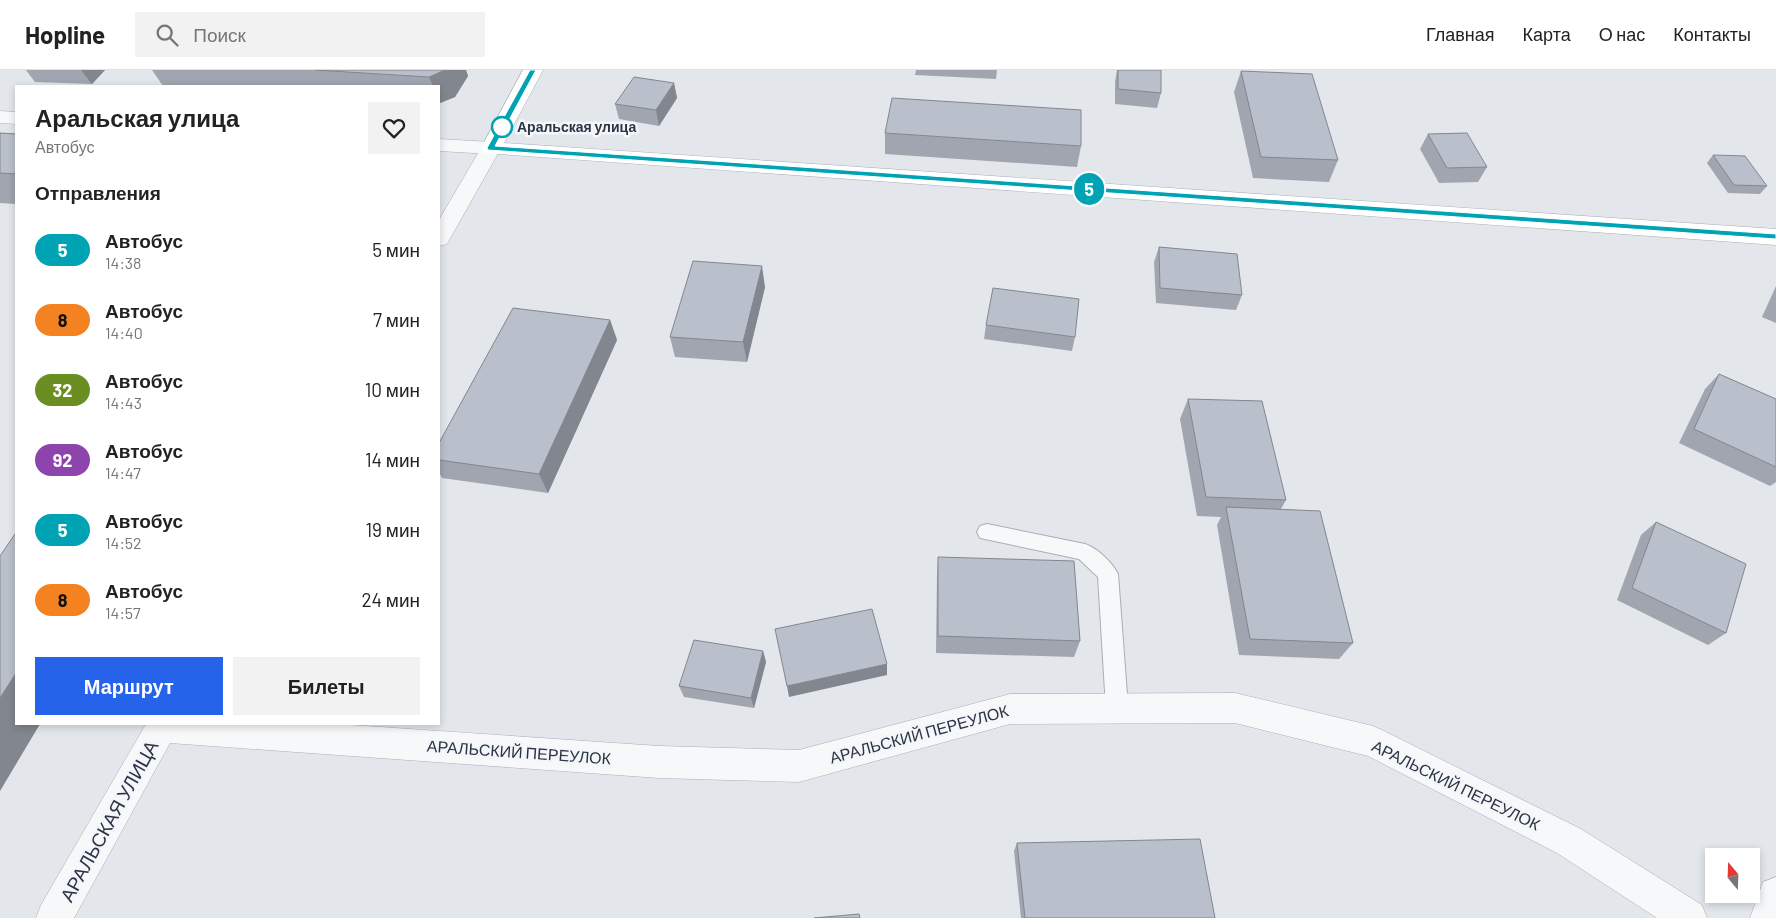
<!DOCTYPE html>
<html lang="ru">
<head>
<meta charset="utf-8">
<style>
	:root { --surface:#fff; --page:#f2f2f2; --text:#222; --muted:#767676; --line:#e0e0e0; --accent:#2563eb }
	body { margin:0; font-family:Barlow,sans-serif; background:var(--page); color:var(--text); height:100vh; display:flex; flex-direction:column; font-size:19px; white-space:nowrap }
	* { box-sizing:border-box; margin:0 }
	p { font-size:16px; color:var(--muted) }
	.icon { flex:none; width:28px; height:28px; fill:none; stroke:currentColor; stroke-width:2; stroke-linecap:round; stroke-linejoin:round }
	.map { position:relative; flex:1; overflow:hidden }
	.sheet { position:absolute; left:15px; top:15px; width:425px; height:640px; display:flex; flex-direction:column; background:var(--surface); border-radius:0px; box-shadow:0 2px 8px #0003 }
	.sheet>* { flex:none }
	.badge { padding:0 10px; border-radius:16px; font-size:18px; line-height:32px }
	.needle { width:32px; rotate:341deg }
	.buttons { position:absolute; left:1705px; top:778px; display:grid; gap:10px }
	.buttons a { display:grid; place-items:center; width:55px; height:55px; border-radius:0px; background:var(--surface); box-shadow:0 2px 8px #0003; font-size:25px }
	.map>.badge { position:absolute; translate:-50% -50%; box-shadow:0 0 0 2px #fff }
	h2 { padding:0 20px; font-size:19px; line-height:45px }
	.round { display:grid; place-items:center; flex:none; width:52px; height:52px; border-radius:0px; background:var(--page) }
	.summary { display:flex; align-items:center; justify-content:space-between; height:85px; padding:0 20px }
	h1 { font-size:24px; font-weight:700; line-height:38px }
	.cta { display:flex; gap:10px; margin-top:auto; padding:10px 20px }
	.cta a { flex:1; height:58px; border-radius:0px; background:var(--accent); color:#fff; font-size:20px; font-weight:700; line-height:58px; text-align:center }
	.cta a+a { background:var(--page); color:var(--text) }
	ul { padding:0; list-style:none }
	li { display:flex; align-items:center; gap:15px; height:70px; padding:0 20px }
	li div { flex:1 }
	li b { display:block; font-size:19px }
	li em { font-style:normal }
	li .badge { min-width:55px; font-weight:700; text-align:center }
	header { display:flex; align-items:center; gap:30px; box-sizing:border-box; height:70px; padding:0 25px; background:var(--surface); border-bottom:1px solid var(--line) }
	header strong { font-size:24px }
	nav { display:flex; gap:28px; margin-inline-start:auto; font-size:18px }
	.search { width:350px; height:45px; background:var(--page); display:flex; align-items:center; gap:12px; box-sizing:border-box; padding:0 18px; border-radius:0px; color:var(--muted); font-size:19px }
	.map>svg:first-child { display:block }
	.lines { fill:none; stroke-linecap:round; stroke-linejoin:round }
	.service-casing { stroke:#a8aeb7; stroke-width:2 }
	.minor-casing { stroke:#a8aeb7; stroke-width:1 }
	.tertiary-casing { stroke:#a8aeb7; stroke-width:1 }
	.secondary-casing { stroke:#a8aeb7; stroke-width:1 }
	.service { fill:#f7f8fa; fill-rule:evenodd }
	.minor { fill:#f7f8fa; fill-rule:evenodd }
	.tertiary { fill:#f7f8fa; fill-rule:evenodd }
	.secondary { fill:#fff; fill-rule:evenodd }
	.wall { fill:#a0a5af }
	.shaded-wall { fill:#82868e }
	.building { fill:#bac0cb; stroke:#82868e }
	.line { fill:#00a3b4; stroke:#fff }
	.stop-dot { fill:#fff; stroke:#00a3b4; stroke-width:2.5 }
	.labels { text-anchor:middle; stroke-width:5; stroke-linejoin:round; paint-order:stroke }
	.far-stop-label { font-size:14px; font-weight:bold; fill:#2a3546; stroke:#f4f6f9; text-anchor:start }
	.street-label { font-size:16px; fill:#2a3546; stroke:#f4f6f9 }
	.near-street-label { font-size:19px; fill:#2a3546; stroke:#f4f6f9 }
</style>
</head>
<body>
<header>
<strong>Hopline</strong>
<div class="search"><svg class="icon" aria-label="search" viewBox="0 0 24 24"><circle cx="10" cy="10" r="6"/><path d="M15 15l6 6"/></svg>Поиск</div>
<nav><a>Главная</a><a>Карта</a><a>О нас</a><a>Контакты</a></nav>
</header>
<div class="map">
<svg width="1776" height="848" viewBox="0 0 1776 848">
	<rect width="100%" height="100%" fill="#e3e7ec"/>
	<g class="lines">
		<!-- service casing -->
		<g class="service-casing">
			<path id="service" d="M987 454 1085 474C1097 478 1112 492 1118 504L1128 638 1125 645 1117 648 1109 645 1106 638 1098 507 1079 489 980 468 977 462 980 456Z"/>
		</g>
		<!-- minor casing -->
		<g class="minor-casing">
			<g id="minor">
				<path d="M491 72 498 73 501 78 447 174 439 176V150L481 78 484 73Z"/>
				<path d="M1235 623 1373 656 1384 661 1581 759 1702 835 1707 848H1657L1557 783 1368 686 1235 653 1010 654 799 712 659 708 170 673 74 848H36L41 835 146 654H336L659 676 799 680 1010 624Z"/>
				<path d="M1776 807V848H1750L1763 812Z"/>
			</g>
		</g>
		<!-- tertiary casing -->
		<g class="tertiary-casing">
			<g id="tertiary">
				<path d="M0 41 16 42V54L0 53Z"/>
				<path d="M439 69 491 72 498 73 501 78 498 83 491 84 439 81Z"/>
			</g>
		</g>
		<!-- secondary casing -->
		<g class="secondary-casing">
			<path id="secondary" d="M523 0H543L504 73 1776 159V175L484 83 481 78Z"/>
		</g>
		<!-- service -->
		<use href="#service" class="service"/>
		<!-- minor -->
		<use href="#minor" class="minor"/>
		<!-- tertiary -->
		<use href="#tertiary" class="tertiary"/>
		<!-- secondary -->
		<use href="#secondary" class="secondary"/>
	</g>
	<!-- wall -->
	<g class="wall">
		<path d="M26 0H105L92 14 35 12Z"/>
		<path d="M152 0H466L468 6 455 27 440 33H439V16H163Z"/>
		<path d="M916 0H997L996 9 915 5Z"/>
		<path d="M1117 0H1161V23L1157 38 1115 34V12Z"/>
		<path d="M1241 1 1338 90 1329 112 1253 108 1234 22Z"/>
		<path d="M674 13 677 28 659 56 619 49 615 34Z"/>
		<path d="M0 63 16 64V134L0 133Z"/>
		<path d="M885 63 1081 76 1077 97 885 84Z"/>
		<path d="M1428 64 1487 97 1478 112 1439 113 1420 79Z"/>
		<path d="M1713 85 1767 116 1760 124 1728 123 1707 93Z"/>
		<path d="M1159 177 1242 225 1236 240 1156 233 1154 192Z"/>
		<path d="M1776 216V253L1762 247Z"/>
		<path d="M765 217 747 292 675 287 670 267Z"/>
		<path d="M610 250 617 270 548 423 442 408 439 402V373Z"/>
		<path d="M986 255 1075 267 1072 281 984 269Z"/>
		<path d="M1719 304 1776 329V412L1770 416 1679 373 1705 319Z"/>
		<path d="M1188 329 1286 430 1281 439 1353 573 1339 589 1239 585 1217 455 1221 447 1197 446 1180 349Z"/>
		<path d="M1656 452 1726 563 1708 575 1617 530 1641 465Z"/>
		<path d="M938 487 1080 571 1074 587 936 583 937 505Z"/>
		<path d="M763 581 766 592 754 638 684 627 679 616Z"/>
		<path d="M1017 773 1215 848H1021L1014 781Z"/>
	</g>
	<!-- shaded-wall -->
	<g class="shaded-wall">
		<path d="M81 0H105L92 14Z"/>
		<path d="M445 0H466L468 6 455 27 440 33 439 30V16H433L429 7Z"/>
		<path d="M674 13 677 28 659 56 656 40Z"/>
		<path d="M762 196 765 217 747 292 743 272Z"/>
		<path d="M610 250 617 270 548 423 539 404Z"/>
		<path d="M763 581 766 592 754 638 751 628Z"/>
		<path d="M887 594V605L789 627 787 616Z"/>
		<path d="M16 603V654H40L0 721V628Z"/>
	</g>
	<!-- building -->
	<g class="building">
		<path d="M315 0H445L429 7Z"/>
		<path d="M1118 0H1161V23L1118 19Z"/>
		<path d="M1241 1 1312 4 1338 90 1261 87Z"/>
		<path d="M634 7 674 13 656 40 615 34Z"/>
		<path d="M892 28 1081 40V76L885 63Z"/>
		<path d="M0 63 16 64V104L0 103Z"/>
		<path d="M1467 63 1487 97 1447 98 1428 64Z"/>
		<path d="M1713 85 1745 86 1767 116 1734 115Z"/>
		<path d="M1159 177 1237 184 1242 225 1160 218Z"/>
		<path d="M693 191 762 196 743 272 670 267Z"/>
		<path d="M993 218 1079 229 1075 267 986 255Z"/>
		<path d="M513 238 610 250 539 404 439 390V373Z"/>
		<path d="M1719 304 1776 329V397L1694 359Z"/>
		<path d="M1188 329 1262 331 1286 430 1206 427Z"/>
		<path d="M1226 437 1320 441 1353 573 1250 569Z"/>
		<path d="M1656 452 1746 494 1726 563 1632 518Z"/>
		<path d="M15 464H16V603L0 628V486Z"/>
		<path d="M938 487 1074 491 1080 571 938 566Z"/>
		<path d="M872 539 887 594 787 616 775 559Z"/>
		<path d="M694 570 763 581 751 628 679 616Z"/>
		<path d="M1200 769 1215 848H1025L1017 773Z"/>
		<path d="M859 844 860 848H814Z"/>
	</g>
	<!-- line -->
	<path class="line" d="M530 0H536L495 76 1776 164V169L488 80 487 78Z"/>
	<!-- markers -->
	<circle class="stop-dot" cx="502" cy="57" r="10"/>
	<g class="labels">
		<!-- far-stop labels -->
		<g class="far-stop-label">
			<text x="517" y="62">Аральская улица</text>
		</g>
		<!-- street labels -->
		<g class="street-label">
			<text transform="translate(919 664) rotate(-15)" y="6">АРАЛЬСКИЙ ПЕРЕУЛОК</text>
			<text transform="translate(519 682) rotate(4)" y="6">АРАЛЬСКИЙ ПЕРЕУЛОК</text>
			<text transform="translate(1456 715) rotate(26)" y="6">АРАЛЬСКИЙ ПЕРЕУЛОК</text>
		</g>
		<!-- near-street labels -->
		<g class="near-street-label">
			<text transform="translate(109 751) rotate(-61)" y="7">АРАЛЬСКАЯ УЛИЦА</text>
		</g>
	</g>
</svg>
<div class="buttons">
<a><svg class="needle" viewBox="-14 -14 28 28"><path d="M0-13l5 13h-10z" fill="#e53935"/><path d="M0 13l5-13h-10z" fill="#767676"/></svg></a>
</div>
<b class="badge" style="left:1089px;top:119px;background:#00a3b4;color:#fff">5</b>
<section class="sheet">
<div class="summary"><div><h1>Аральская улица</h1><p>Автобус</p></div><a class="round"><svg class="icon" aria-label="heart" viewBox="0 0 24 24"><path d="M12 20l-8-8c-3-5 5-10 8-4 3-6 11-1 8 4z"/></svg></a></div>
<h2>Отправления</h2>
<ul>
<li><span class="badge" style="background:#00a3b4;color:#fff">5</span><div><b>Автобус</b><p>14:38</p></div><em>5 мин</em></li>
<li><span class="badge" style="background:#f58220;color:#111">8</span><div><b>Автобус</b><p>14:40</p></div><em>7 мин</em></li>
<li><span class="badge" style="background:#6b8e23;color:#fff">32</span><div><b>Автобус</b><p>14:43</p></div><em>10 мин</em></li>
<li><span class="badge" style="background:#8e44ad;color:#fff">92</span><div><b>Автобус</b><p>14:47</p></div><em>14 мин</em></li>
<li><span class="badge" style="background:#00a3b4;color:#fff">5</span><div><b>Автобус</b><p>14:52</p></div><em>19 мин</em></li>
<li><span class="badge" style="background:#f58220;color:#111">8</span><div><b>Автобус</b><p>14:57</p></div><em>24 мин</em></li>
</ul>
<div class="cta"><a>Маршрут</a><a>Билеты</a></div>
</section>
</div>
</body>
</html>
